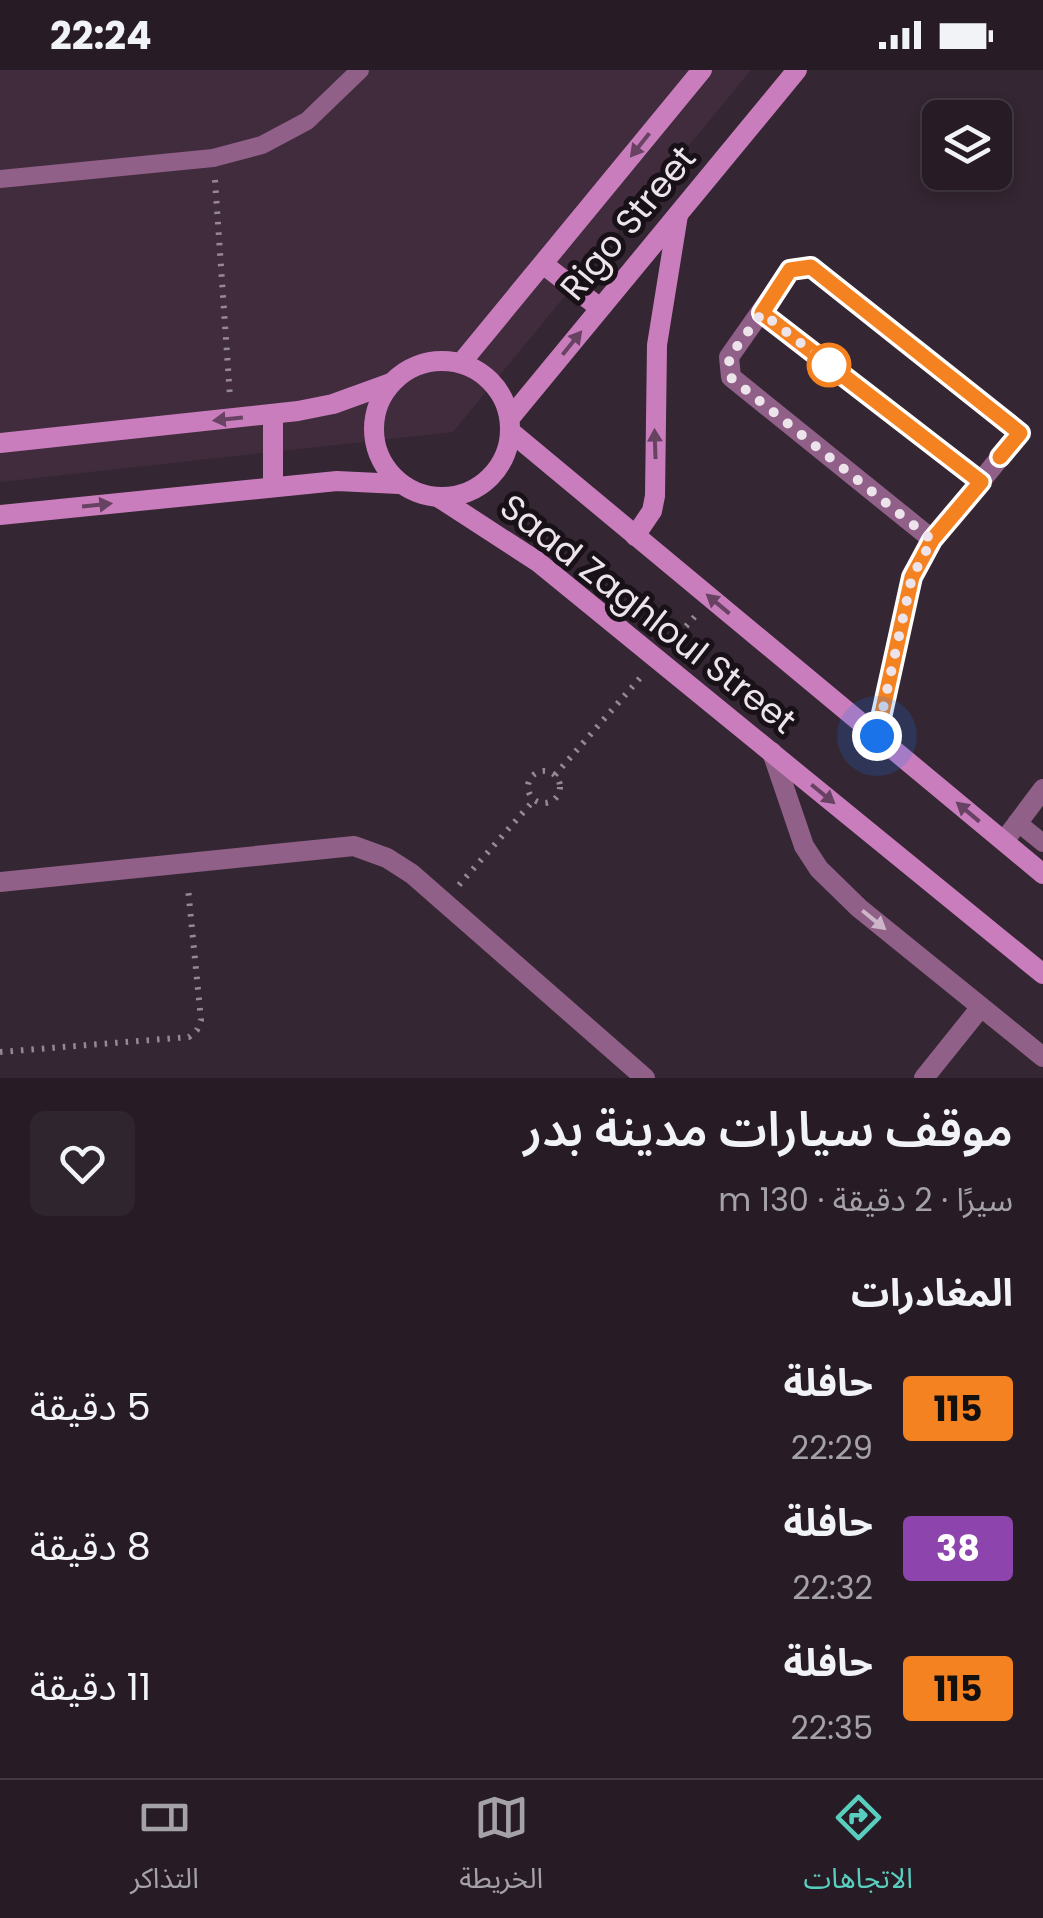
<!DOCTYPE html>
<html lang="ar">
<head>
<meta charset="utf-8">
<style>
	:root { --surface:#271c26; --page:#2f252e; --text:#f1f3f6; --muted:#a4a1a7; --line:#433a43; --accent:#5acebe }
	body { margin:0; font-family:Poppins,"Noto Sans Arabic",sans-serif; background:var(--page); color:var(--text); direction:rtl; height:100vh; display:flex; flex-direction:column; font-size:38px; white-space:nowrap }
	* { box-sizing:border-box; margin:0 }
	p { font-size:32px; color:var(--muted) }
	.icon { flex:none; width:55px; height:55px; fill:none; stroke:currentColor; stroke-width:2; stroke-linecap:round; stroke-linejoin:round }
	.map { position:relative; height:1008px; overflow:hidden; direction:ltr }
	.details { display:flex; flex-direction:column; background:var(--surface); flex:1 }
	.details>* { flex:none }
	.badge { padding:0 20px; border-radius:8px; font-size:35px; line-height:65px }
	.fabs { position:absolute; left:922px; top:30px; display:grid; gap:20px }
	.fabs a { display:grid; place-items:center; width:90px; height:90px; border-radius:15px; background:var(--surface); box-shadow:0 5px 15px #0003,0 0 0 2px var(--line); font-size:50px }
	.you { position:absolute; width:50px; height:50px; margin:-25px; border:8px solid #fff; border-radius:50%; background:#1a73e8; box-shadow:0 0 0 15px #1a73e833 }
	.map>.badge { position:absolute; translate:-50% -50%; box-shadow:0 0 0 5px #fff }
	h2 { padding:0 30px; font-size:38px; line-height:90px }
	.round { display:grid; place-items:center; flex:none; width:105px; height:105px; border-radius:15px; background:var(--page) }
	.head { display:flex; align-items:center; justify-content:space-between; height:170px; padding:0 30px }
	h1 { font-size:48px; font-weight:600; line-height:75px }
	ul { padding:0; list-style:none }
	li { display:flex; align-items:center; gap:30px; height:140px; padding:0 30px }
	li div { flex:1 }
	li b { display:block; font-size:38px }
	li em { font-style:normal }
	li .badge { min-width:110px; font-weight:700; text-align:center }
	.status { display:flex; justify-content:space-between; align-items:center; height:70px; padding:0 50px; background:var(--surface); direction:ltr }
	.status svg { height:28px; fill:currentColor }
	.menu { display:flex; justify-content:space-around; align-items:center; height:140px; border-top:2px solid var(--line); background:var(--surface); font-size:28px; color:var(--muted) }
	.menu a { display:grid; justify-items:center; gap:5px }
	.menu .selected { color:var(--accent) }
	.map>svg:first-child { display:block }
	.built { fill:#402c3d }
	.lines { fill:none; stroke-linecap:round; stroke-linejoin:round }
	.path { stroke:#958a93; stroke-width:6; stroke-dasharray:2.5 8; stroke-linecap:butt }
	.lane { stroke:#906088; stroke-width:18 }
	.street { stroke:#906088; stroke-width:20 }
	.secondary { stroke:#c97dbd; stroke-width:20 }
	.oneway { fill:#684262 }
	.oneway2 { fill:#ccb6c8 }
	.line-casing { stroke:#fff; stroke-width:22 }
	.line { stroke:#f58220; stroke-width:15 }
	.walk { stroke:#ede4eb; stroke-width:10; stroke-dasharray:0 18 }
	.stop-dot { fill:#fff; stroke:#f58220; stroke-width:5 }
	.labels { text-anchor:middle; stroke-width:10; stroke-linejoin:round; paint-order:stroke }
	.street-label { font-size:35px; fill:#ede4eb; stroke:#181117 }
</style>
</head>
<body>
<div class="status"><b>22:24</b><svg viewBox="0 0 49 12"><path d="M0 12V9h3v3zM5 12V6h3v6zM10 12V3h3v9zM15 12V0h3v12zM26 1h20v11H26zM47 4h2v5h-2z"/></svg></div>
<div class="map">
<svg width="1043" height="1008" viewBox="0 0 1043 1008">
	<rect width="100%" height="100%" fill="#342632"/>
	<!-- built -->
	<path class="built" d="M0 0H751L453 362 0 412Z"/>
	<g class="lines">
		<!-- path -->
		<g class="path">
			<path d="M215 110 230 327"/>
			<path d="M672 572 697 544"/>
			<circle cx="544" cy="717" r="16"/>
			<path d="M555 705 640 608"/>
			<path d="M459 815 534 730"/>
			<path d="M0 982 189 967 197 960 201 950 188 818"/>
		</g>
		<!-- lane -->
		<g class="lane">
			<path d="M0 109 213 88 262 75 307 51 360 0"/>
			<path d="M1017 752 1043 773"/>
		</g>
		<!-- street -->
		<g class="street">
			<path d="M762 243 981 411 933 470 912 507 877 666"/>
			<path d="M933 470 731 307 729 287 790 200 811 197 1020 363 981 411"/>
			<path d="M772 682 804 776 819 799 859 838 1043 987"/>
			<path d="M1004 771 1043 719"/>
			<path d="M0 812 354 776 387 788 412 804 645 1008"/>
			<path d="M924 1008 981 937"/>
		</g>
		<!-- secondary -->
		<g class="secondary">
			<path d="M543 194 600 238"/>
			<circle cx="442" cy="359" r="68"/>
			<path d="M461 293 702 0"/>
			<path d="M273 344V417"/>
			<path d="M510 348 797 0"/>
			<path d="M511 362 1043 804"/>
			<path d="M0 373 298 341 333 334 391 313"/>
			<path d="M441 429 538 492 1043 904"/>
			<path d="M0 445 337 411 399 414"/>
			<path d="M635 466 652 441 655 426 657 275 678 145"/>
		</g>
	</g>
	<!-- one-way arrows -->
	<defs><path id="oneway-solid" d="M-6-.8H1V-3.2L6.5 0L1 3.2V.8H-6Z" transform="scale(2.5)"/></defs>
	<g class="oneway">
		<use href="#oneway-solid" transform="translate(640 75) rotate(129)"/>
		<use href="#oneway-solid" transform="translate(572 273) rotate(-51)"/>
		<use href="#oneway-solid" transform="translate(228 349) rotate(174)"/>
		<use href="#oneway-solid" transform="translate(655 374) rotate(-92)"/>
		<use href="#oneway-solid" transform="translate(97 435) rotate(-6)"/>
		<use href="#oneway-solid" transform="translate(718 534) rotate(-140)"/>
		<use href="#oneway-solid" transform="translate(823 724) rotate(39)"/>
		<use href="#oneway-solid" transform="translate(968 742) rotate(-140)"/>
	</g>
	<use class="oneway2" href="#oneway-solid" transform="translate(874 850) rotate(39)"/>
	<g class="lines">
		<!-- line casing -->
		<g class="line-casing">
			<path id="line" d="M877 666 912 507 932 470 981 412 762 243 790 200 811 197 1020 363 1000 387"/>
		</g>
		<!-- line -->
		<use href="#line" class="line"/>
		<!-- walk -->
		<path class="walk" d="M829 295 762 243 729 287 730 307 932 470 912 507 877 666"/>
	</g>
	<!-- markers -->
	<circle class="stop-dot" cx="829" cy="295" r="20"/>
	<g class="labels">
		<!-- street labels -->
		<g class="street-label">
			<text transform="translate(628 153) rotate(-50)" y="12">Rigo Street</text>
			<text transform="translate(648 544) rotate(38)" y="12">Saad Zaghloul Street</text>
		</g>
	</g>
</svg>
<div class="fabs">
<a><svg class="icon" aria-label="layers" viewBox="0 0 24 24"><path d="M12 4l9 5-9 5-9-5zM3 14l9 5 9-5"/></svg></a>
</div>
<div class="you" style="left:877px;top:666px"></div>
</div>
<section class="details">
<div class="head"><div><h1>موقف سيارات مدينة بدر</h1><p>سيرًا · 2 دقيقة · 130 m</p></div><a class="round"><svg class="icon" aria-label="heart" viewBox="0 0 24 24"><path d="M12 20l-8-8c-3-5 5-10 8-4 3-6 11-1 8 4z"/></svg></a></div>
<h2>المغادرات</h2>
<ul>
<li><span class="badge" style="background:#f58220;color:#111">115</span><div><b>حافلة</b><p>22:29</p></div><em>5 دقيقة</em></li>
<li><span class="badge" style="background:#8e44ad;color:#fff">38</span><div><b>حافلة</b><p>22:32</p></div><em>8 دقيقة</em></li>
<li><span class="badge" style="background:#f58220;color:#111">115</span><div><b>حافلة</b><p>22:35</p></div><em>11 دقيقة</em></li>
</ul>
</section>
<nav class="menu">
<a class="selected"><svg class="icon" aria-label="directions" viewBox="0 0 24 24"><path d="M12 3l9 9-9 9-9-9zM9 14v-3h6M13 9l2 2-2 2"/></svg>الاتجاهات</a>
<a><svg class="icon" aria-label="map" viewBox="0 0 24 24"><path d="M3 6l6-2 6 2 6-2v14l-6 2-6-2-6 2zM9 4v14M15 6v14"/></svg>الخريطة</a>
<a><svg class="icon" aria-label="tickets" viewBox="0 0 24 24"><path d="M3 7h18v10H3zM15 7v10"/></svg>التذاكر</a>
</nav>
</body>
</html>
